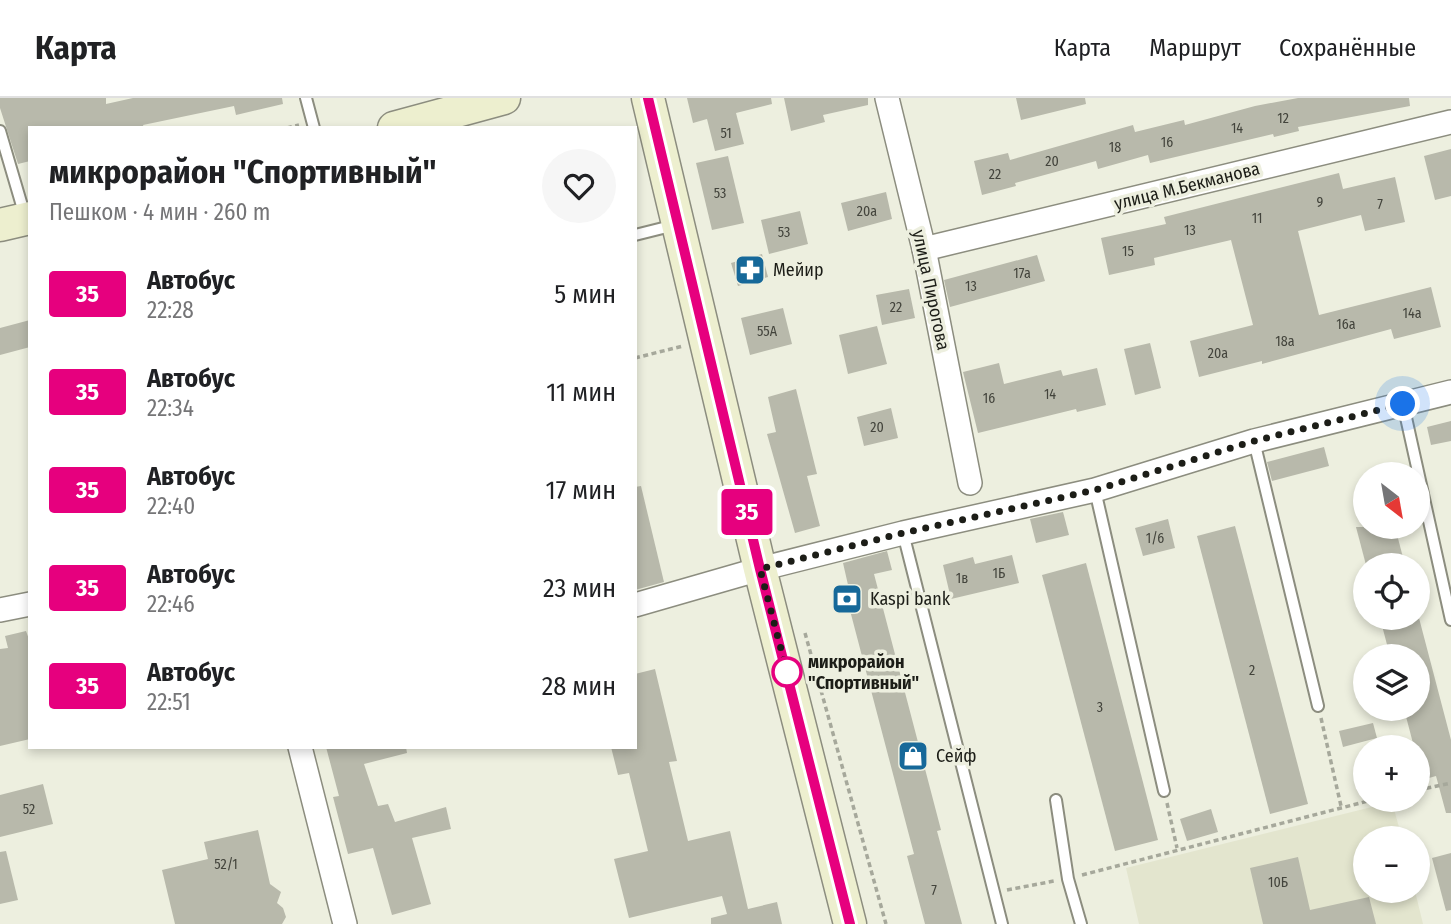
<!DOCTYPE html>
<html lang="ru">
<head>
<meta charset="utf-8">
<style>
	:root { --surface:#fff; --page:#f6f6f6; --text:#202124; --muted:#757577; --line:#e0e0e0 }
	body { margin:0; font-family:"Fira Sans Condensed",sans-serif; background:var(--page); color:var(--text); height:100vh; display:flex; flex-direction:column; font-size:26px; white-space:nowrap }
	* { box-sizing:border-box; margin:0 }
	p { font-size:23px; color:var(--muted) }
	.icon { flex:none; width:38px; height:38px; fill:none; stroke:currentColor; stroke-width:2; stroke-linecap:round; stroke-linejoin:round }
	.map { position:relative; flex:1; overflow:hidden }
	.details { position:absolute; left:28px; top:28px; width:609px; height:623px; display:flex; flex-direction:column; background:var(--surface); border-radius:0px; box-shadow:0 4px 10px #0003 }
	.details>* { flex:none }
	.badge { padding:0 14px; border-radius:5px; font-size:24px; line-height:46px }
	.needle { width:46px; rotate:149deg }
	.controls { position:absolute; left:1353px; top:364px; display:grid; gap:14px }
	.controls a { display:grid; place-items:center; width:77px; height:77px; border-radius:50%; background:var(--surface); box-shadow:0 4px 10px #0003; font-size:35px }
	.you { position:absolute; width:35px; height:35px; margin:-18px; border:5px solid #fff; border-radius:50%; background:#1a73e8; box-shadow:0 0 0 10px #1a73e833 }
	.map>.badge { position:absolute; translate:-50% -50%; box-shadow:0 0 0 4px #fff }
	.round { display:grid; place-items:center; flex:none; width:74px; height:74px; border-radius:37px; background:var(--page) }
	.summary { display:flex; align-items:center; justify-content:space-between; height:119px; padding:0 21px }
	h1 { font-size:33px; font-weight:700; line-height:52px }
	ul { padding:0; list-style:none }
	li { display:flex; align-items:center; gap:21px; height:98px; padding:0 21px }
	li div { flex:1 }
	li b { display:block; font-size:26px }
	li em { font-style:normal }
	li .badge { min-width:77px; font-weight:700; text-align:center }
	header { display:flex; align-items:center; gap:42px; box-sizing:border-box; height:98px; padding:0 35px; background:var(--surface); border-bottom:2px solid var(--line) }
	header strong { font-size:33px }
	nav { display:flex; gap:38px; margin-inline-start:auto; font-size:24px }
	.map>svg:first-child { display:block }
	.built { fill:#e3e5ce }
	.building { fill:#b8b9ab }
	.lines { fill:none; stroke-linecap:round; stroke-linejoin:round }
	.lane-casing { stroke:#8c8d7f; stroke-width:14 }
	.street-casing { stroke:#8c8d7f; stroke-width:26 }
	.secondary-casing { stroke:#8c8d7f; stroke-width:35 }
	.path { stroke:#a6a89b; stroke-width:3.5; stroke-dasharray:5 3.5; stroke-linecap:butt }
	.lane { stroke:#fff; stroke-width:10 }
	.street { stroke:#fff; stroke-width:23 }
	.secondary { stroke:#edefcf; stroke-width:32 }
	.line-casing { stroke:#fff; stroke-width:16 }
	.line { stroke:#e6007e; stroke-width:10 }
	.walk { stroke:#1c1d17; stroke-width:7; stroke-dasharray:0 12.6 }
	.stop-dot { fill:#fff; stroke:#e6007e; stroke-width:3.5 }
	.labels { text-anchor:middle; stroke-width:7; stroke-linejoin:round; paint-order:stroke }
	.number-label { font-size:14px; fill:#43443c }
	.street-label { font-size:18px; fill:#1c1d17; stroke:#edefdf }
	.poi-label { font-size:18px; fill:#1c1d17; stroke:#edefdf; text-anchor:start }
	.stop-label { font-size:18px; font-weight:bold; fill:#1c1d17; stroke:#edefdf; text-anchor:start }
</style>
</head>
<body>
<header>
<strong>Карта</strong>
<nav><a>Карта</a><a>Маршрут</a><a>Сохранённые</a></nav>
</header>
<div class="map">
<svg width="1451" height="826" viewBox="0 0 1451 826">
	<rect width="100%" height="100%" fill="#edefdf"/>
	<!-- built -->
	<path class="built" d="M1392 704 1402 740H1365V793H1415L1423 826H1139L1126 770Z"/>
	<!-- building -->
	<g class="building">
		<path d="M0 0H106V6L133 0H282L283 6 236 17 234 8 143 27 144 30H30V63L18 66 0 10Z"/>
		<path d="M687 0H771L772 6 736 15 744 46 715 53 707 21 693 25Z"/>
		<path d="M784 0H868V7L823 17 825 24 791 33Z"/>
		<path d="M1016 0H1085L1086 6 1021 22Z"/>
		<path d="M1298 0H1409L1410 8 1298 29 1299 33 1274 39 1273 36 1150 65 1148 57 1098 71 1096 63 1015 85 1016 88 982 97 974 63 1008 55 1010 62 1133 27 1135 34 1184 22 1185 27 1255 8Z"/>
		<path d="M1451 51V98L1435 102 1424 58Z"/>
		<path d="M728 58 744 125 712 132 696 65Z"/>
		<path d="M1339 75 1343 91 1395 79 1405 124 1365 133 1361 117 1298 133 1319 217 1431 189 1441 229 1394 241 1391 231 1262 266V263L1199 279 1190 243 1253 227 1231 142 1154 160 1155 167 1109 177 1101 140 1166 126 1164 119Z"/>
		<path d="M886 94 892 121 848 133 841 105Z"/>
		<path d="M800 113 808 146 769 156 761 122Z"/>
		<path d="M762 156 768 179 738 188 731 165Z"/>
		<path d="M1037 157 1045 183 950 209 944 182Z"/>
		<path d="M909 191 915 220 882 227 876 197Z"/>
		<path d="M783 210 792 246 750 257 741 220Z"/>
		<path d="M30 222V249L0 257V230Z"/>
		<path d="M877 228 887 266 848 276 839 237Z"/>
		<path d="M1150 245 1161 290 1135 297 1124 251Z"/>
		<path d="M999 265 1004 286 1061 272 1063 278 1097 270 1106 307 1077 314 1076 311 978 335 963 274Z"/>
		<path d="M796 291 817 376 807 378 820 428 795 435 767 336 776 334 768 299Z"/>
		<path d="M891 310 898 340 864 348 857 319Z"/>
		<path d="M1451 323V343L1431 347 1427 329Z"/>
		<path d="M1324 349 1329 368 1272 383 1267 364Z"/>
		<path d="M641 388 664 484 635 492V389Z"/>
		<path d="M1063 414 1069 437 1036 445 1030 421Z"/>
		<path d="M1168 421 1175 450 1143 458 1135 430Z"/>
		<path d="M1235 428 1308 706 1270 716 1197 438Z"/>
		<path d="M1356 429H1395L1405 467H1366Z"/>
		<path d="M887 453 892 472 874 476 941 732 937 733 962 826H925L907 758 914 756 847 501 851 500 843 465Z"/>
		<path d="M1012 457 1019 485 951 501 943 467 973 459 975 466Z"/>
		<path d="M1086 465 1158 742 1115 753 1042 477Z"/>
		<path d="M1380 520H1419L1451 642V715H1446L1436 678 1422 682 1418 664V649H1414L1404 611H1418V558H1390Z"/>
		<path d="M26 533 30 544V641L0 648V551L8 550 5 538Z"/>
		<path d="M655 571 677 663 669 664 688 743 730 733 748 811 777 804 782 826H711V820L727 816 722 798 629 820 614 761 648 753 629 675 618 677 611 649H635V576Z"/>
		<path d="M1373 625 1377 640 1343 649 1339 633Z"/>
		<path d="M326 649H406L407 655 364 666 378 708 388 706 395 724 446 709 451 731 412 740 431 806 392 817 373 750 348 756 333 699 339 698Z"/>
		<path d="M43 686 53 726 0 739V697Z"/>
		<path d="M1211 711 1218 734 1187 743 1180 721Z"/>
		<path d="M258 732 270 786 281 794 277 805 283 810 286 819 282 826H175L162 772 208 761 204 744Z"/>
		<path d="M6 753 18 802 0 806V754Z"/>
		<path d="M1451 755V812L1446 813 1432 760Z"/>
		<path d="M1298 759 1310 812 1369 799 1376 826H1263L1250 770Z"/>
	</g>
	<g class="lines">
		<!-- lane casing -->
		<g class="lane-casing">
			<g id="lane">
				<path d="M306 0 314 30"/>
				<path d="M0 33 25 118"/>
				<path d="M635 137 675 127"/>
				<path d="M1403 306 1451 522"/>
				<path d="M1254 343 1318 608"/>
				<path d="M1095 392 1164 693"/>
				<path d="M903 435 1002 826"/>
				<path d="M1056 702 1068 781 1081 826"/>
			</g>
		</g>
		<!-- street casing -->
		<g class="street-casing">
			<g id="street">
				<path d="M887 0 924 151 970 385"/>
				<path d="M924 151 1451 24"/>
				<path d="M635 507 760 471 903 435 1095 392 1254 343 1451 294"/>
				<path d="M0 512 30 506"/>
				<path d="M300 649 345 826"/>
			</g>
		</g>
		<!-- secondary casing -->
		<g class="secondary-casing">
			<g id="secondary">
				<path d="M648 0 760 471 850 826"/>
				<path d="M394 30 504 0"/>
				<path d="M0 127 30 120"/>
			</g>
		</g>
		<!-- path -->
		<g class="path">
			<path d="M287 30 299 27"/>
			<path d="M635 260 683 248"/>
			<path d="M805 535 886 826"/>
			<path d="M1321 620 1341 708"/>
			<path d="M1418 692 1451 685"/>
			<path d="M1167 705 1177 750"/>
			<path d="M1082 777 1372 702"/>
			<path d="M1007 792 1054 783"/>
		</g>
		<!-- lane -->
		<use href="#lane" class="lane"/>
		<!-- street -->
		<use href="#street" class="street"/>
		<!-- secondary -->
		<use href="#secondary" class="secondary"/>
	</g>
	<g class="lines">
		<!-- line casing -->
		<g class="line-casing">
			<path id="line" d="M648 0 760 471 850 826"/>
		</g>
		<!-- line -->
		<use href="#line" class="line"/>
		<!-- walk -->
		<path class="walk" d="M787 574 760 471 903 435 1095 392 1254 343 1403 306"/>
	</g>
	<!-- icons -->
	<defs>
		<g id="pharmacy-square" transform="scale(1.575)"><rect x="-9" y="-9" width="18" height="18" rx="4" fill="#166899" stroke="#edefdf"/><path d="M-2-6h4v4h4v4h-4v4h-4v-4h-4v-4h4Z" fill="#fff"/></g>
		<g id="bank-square" transform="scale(1.575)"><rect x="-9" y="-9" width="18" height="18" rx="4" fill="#166899" stroke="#edefdf"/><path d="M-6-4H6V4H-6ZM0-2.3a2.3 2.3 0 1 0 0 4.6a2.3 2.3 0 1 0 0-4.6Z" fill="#fff"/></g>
		<g id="shop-square" transform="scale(1.575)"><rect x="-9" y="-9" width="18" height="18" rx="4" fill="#166899" stroke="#edefdf"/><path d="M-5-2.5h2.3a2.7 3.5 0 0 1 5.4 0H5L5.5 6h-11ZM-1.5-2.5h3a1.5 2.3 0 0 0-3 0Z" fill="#fff"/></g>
	</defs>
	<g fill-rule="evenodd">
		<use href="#pharmacy-square" x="750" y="172"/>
		<use href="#bank-square" x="847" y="501"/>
		<use href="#shop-square" x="913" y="658"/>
	</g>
	<!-- markers -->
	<circle class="stop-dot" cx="787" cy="574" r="14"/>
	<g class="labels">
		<!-- number labels -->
		<g class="number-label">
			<text x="1283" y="25">12</text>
			<text x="1237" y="35">14</text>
			<text x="726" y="40">51</text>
			<text x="1167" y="49">16</text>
			<text x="1115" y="54">18</text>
			<text x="1052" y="68">20</text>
			<text x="995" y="81">22</text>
			<text x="720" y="100">53</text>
			<text x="1320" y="109">9</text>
			<text x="1380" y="111">7</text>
			<text x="867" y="118">20а</text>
			<text x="1257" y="125">11</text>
			<text x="1190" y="137">13</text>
			<text x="784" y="139">53</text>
			<text x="1128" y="158">15</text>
			<text x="1022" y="180">17а</text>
			<text x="971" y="193">13</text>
			<text x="896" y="214">22</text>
			<text x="1412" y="220">14а</text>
			<text x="1346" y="231">16а</text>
			<text x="767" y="238">55А</text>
			<text x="1285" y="248">18а</text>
			<text x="1218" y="260">20а</text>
			<text x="1050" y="301">14</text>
			<text x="989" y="305">16</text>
			<text x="877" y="334">20</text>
			<text x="1155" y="445">1/6</text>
			<text x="999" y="480">1Б</text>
			<text x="962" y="485">1в</text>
			<text x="1252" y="577">2</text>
			<text x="1100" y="614">3</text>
			<text x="29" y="716">52</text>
			<text x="226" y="771">52/1</text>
			<text x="1278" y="789">10Б</text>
			<text x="934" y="797">7</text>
		</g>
		<!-- street labels -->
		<g class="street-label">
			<text transform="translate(1187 88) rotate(-14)" y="6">улица М.Бекманова</text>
			<text transform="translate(931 192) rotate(78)" y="6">улица Пирогова</text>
		</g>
		<!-- poi labels -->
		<g class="poi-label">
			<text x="773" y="178">Мейир</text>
			<text x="870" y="507">Kaspi bank</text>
			<text x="936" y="664">Сейф</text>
		</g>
		<!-- stop labels -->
		<g class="stop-label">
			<text x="808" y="570">микрорайон<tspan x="808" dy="21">"Спортивный"</tspan></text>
		</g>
	</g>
</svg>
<div class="controls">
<a><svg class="needle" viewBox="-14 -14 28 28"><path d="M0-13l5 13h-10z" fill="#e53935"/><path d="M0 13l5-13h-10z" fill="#757577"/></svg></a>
<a><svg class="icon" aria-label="locate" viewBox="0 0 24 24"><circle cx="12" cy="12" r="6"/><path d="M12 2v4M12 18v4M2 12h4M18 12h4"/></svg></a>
<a><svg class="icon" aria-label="layers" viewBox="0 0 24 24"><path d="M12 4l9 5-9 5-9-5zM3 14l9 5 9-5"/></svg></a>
<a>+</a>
<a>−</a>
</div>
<div class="you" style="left:1403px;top:306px"></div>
<b class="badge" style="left:747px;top:414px;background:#e6007e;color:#fff">35</b>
<section class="details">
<div class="summary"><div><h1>микрорайон &quot;Спортивный&quot;</h1><p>Пешком · 4 мин · 260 m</p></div><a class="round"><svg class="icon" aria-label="heart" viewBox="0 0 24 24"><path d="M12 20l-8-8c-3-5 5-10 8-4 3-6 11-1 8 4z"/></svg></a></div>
<ul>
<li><span class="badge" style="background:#e6007e;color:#fff">35</span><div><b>Автобус</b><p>22:28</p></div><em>5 мин</em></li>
<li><span class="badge" style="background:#e6007e;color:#fff">35</span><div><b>Автобус</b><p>22:34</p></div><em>11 мин</em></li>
<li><span class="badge" style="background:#e6007e;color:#fff">35</span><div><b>Автобус</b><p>22:40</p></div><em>17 мин</em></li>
<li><span class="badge" style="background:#e6007e;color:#fff">35</span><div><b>Автобус</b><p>22:46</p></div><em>23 мин</em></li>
<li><span class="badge" style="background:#e6007e;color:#fff">35</span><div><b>Автобус</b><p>22:51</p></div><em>28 мин</em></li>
</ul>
</section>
</div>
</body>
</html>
